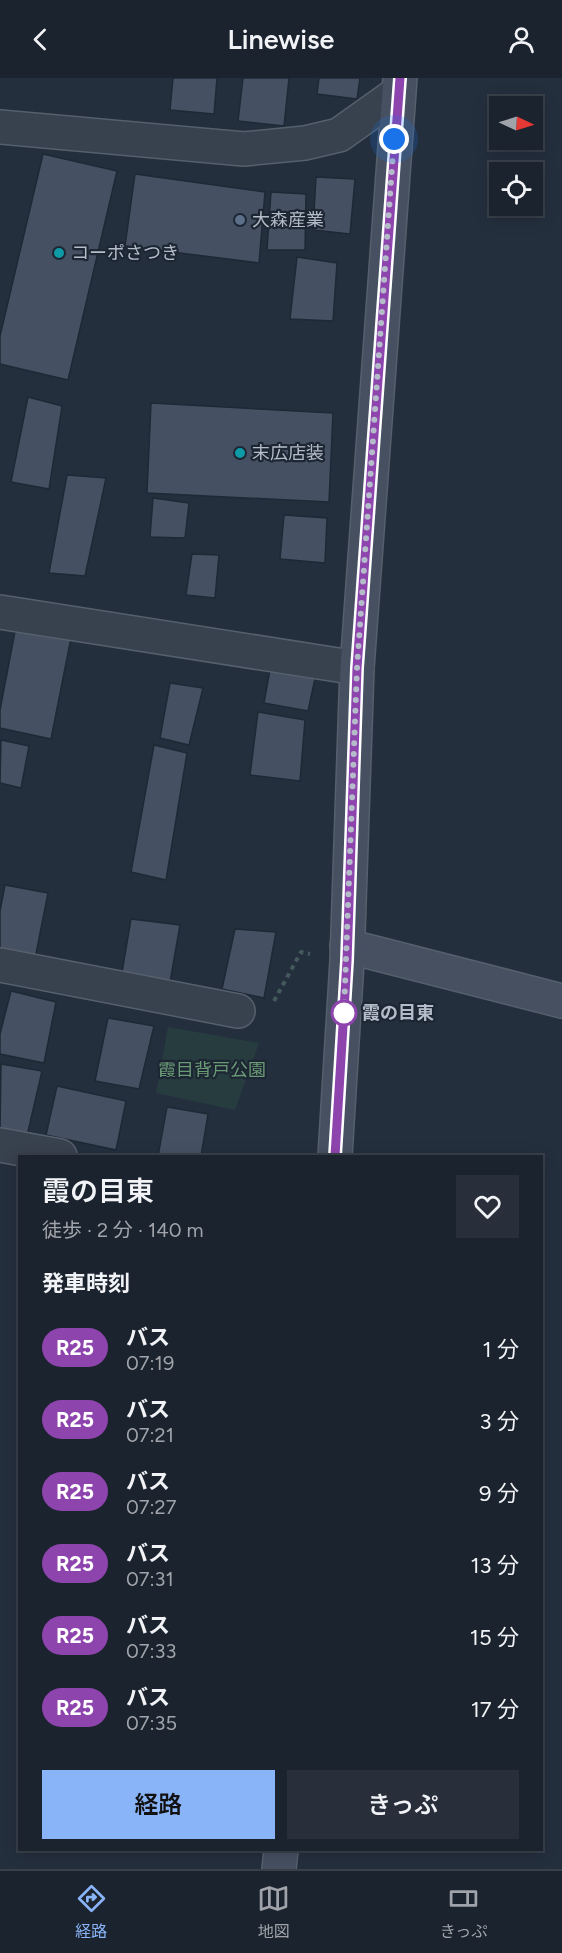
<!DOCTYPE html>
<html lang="ja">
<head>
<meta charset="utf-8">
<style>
	:root { --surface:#1b232e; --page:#282f3a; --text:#f1f3f6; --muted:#a0a4aa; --line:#39404a; --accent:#8ab4f8 }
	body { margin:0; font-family:Figtree,"Noto Sans JP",sans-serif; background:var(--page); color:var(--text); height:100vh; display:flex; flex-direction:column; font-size:22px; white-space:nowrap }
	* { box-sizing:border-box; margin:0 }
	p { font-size:20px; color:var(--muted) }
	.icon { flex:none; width:33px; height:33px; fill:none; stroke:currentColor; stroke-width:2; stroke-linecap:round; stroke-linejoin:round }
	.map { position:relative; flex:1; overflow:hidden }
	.details { position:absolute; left:18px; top:1077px; width:525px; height:696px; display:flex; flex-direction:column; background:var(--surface); border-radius:0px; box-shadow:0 3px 15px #0003,0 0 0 2px var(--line) }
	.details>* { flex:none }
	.badge { padding:0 12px; border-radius:20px; font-size:21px; line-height:39px }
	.needle { width:39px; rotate:94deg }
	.buttons { position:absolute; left:489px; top:18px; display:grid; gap:12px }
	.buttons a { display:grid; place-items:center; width:54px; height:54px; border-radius:0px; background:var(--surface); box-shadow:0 3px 15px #0003,0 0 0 2px var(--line); font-size:30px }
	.you { position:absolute; width:30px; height:30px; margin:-15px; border:4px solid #fff; border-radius:50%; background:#1a73e8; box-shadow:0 0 0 9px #1a73e833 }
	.map>.badge { position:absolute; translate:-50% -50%; box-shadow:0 0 0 3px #fff }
	h2 { padding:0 24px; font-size:22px; line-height:54px }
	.round { display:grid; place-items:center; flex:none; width:63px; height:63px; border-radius:0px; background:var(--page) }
	.head { display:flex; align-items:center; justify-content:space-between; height:102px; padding:0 24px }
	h1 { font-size:28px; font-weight:600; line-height:45px }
	.action { display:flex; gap:12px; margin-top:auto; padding:12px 24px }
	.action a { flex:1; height:69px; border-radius:0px; background:var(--accent); color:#111; font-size:24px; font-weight:600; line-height:69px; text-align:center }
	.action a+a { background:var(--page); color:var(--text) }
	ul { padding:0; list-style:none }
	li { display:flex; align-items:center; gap:18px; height:72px; padding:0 24px }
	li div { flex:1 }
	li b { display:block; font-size:22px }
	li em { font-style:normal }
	li .badge { min-width:66px; font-weight:700; text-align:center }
	header { display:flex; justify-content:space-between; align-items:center; height:78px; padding:0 24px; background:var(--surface); font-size:27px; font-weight:600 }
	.tab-bar { display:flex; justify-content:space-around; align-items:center; height:84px; border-top:2px solid var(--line); background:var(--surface); font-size:16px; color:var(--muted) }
	.tab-bar a { display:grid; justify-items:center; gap:3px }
	.tab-bar .on { color:var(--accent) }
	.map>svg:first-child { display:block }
	.green { fill:#263c3f }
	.building { fill:#455162; stroke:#1f2835; stroke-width:1.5 }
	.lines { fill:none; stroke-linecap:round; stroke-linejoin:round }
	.street-casing { stroke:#565f6c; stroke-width:36 }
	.secondary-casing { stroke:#565f6c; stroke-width:36 }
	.path { stroke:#44595c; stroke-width:4; stroke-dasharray:4.5 4.5; stroke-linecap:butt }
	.street { stroke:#38414e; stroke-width:33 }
	.secondary { stroke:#465061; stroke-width:33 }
	.line-casing { stroke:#fff; stroke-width:14 }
	.line { stroke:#8e44ad; stroke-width:9 }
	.walk { stroke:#b4bcc9; stroke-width:6; stroke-dasharray:0 10.8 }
	.service-dot { fill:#5c6f8a; stroke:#1d2633; stroke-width:2 }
	.culture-dot { fill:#0f9aa8; stroke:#1d2633; stroke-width:2 }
	.stop-dot { fill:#fff; stroke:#8e44ad; stroke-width:3 }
	.labels { text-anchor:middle; stroke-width:4.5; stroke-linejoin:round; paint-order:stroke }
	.poi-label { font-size:18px; fill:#b4bcc9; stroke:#1d2633; text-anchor:start }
	.stop-label { font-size:18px; font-weight:bold; fill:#b4bcc9; stroke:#1d2633; text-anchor:start }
	.park-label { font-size:18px; fill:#6b9a76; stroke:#1d2633 }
</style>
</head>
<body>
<header><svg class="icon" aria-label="back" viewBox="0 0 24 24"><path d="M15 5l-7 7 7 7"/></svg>Linewise<svg class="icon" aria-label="person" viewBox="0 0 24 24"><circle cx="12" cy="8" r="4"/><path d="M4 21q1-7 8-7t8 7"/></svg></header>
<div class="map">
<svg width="562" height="1791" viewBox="0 0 562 1791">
	<rect width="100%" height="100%" fill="#242f3e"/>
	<!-- green -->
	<path class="green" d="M168 949 259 965 235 1032 156 1015Z"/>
	<!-- building -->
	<g class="building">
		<path d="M173 0H217L214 36 170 32Z"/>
		<path d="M243 0H289L284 48 238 43Z"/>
		<path d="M319 0H360L357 21 317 16Z"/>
		<path d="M43 76 117 93 68 302 0 286V258Z"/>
		<path d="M135 96 265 114 259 185 125 168Z"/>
		<path d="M316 99 355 101 350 156 313 152Z"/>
		<path d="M271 114 306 116 305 172H267Z"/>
		<path d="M297 179 337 185 333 243 290 241Z"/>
		<path d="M28 319 62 328 49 411 11 404Z"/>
		<path d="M151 325 333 335 329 424 147 415Z"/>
		<path d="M67 397 106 400 85 498 49 495Z"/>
		<path d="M153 420 189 425 185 460 150 459Z"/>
		<path d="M284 437 327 440 325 485 280 481Z"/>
		<path d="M192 476 219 477 215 520 186 517Z"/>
		<path d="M16 548 71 560 51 661 0 650V632Z"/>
		<path d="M271 586 316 596 308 633 264 625Z"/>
		<path d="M170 605 203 610 189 667 160 660Z"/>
		<path d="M258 634 305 642 300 703 250 697Z"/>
		<path d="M1 662 29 668 21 710 0 705Z"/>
		<path d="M154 667 187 675 166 802 131 794Z"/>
		<path d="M5 807 48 815 35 881 0 876V833Z"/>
		<path d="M131 841 180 847 169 910 121 900Z"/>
		<path d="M235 851 276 854 264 920 222 911Z"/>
		<path d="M11 913 56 924 44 985 0 976V956Z"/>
		<path d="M108 940 154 948 139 1011 95 1003Z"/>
		<path d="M1 986 42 993 27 1058 0 1052Z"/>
		<path d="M57 1008 126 1023 116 1072 46 1057Z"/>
		<path d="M167 1029 208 1036 201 1078H158Z"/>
	</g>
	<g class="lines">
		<!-- street casing -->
		<g class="street-casing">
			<g id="street">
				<path d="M0 49 244 71 305 65 339 57 398 15"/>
				<path d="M0 534 357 590"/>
				<path d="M0 887 238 933"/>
				<path d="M0 1067 60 1078"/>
			</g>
		</g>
		<!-- secondary casing -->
		<g class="secondary-casing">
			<g id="secondary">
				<path d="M347 868 562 923"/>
				<path d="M335 1078 347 883 357 590 400 0"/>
				<path d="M279 1791 281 1772"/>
			</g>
		</g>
		<!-- path -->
		<path class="path" d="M274 923 301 874 310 876"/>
		<!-- street -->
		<use href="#street" class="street"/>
		<!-- secondary -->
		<use href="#secondary" class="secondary"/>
	</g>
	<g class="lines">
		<!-- line casing -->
		<g class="line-casing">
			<path id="line" d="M335 1078 347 883 357 590 400 0"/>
		</g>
		<!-- line -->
		<use href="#line" class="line"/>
		<!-- walk -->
		<path class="walk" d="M344 935 357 590 394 61"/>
	</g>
	<!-- markers -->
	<circle class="service-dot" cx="240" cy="142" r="6"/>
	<g class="culture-dot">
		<circle cx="59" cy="175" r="6"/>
		<circle cx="240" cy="375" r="6"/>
	</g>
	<circle class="stop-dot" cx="344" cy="935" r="12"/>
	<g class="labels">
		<!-- poi labels -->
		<g class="poi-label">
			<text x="252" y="148">大森産業</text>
			<text x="71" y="181">コーポさつき</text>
			<text x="252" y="381">末広店装</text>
		</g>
		<!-- stop labels -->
		<g class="stop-label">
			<text x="362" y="941">霞の目東</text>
		</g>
		<!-- park labels -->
		<g class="park-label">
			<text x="212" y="998">霞目背戸公園</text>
		</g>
	</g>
</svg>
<div class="buttons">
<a><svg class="needle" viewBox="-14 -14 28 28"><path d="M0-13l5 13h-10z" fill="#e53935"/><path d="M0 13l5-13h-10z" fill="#a0a4aa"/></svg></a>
<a><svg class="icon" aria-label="locate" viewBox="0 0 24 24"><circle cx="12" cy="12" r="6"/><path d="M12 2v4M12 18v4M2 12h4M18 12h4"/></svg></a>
</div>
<div class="you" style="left:394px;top:61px"></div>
<section class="details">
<div class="head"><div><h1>霞の目東</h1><p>徒歩 · 2 分 · 140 m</p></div><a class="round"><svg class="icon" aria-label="heart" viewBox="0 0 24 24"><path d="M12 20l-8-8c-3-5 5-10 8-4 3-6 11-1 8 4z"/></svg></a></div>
<h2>発車時刻</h2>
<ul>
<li><span class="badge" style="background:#8e44ad;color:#fff">R25</span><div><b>バス</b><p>07:19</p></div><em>1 分</em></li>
<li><span class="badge" style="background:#8e44ad;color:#fff">R25</span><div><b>バス</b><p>07:21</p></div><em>3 分</em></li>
<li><span class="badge" style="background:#8e44ad;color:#fff">R25</span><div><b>バス</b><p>07:27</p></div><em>9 分</em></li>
<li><span class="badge" style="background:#8e44ad;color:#fff">R25</span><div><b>バス</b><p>07:31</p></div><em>13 分</em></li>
<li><span class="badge" style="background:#8e44ad;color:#fff">R25</span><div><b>バス</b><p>07:33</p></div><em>15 分</em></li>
<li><span class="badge" style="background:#8e44ad;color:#fff">R25</span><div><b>バス</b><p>07:35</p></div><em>17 分</em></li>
</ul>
<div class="action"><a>経路</a><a>きっぷ</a></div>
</section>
</div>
<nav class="tab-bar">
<a class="on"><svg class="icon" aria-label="directions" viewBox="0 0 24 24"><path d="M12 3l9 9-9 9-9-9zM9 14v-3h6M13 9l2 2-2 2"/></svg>経路</a>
<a><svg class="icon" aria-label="map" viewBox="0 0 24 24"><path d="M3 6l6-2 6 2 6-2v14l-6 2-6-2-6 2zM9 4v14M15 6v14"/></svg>地図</a>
<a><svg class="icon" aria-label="tickets" viewBox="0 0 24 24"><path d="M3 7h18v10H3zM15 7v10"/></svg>きっぷ</a>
</nav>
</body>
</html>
